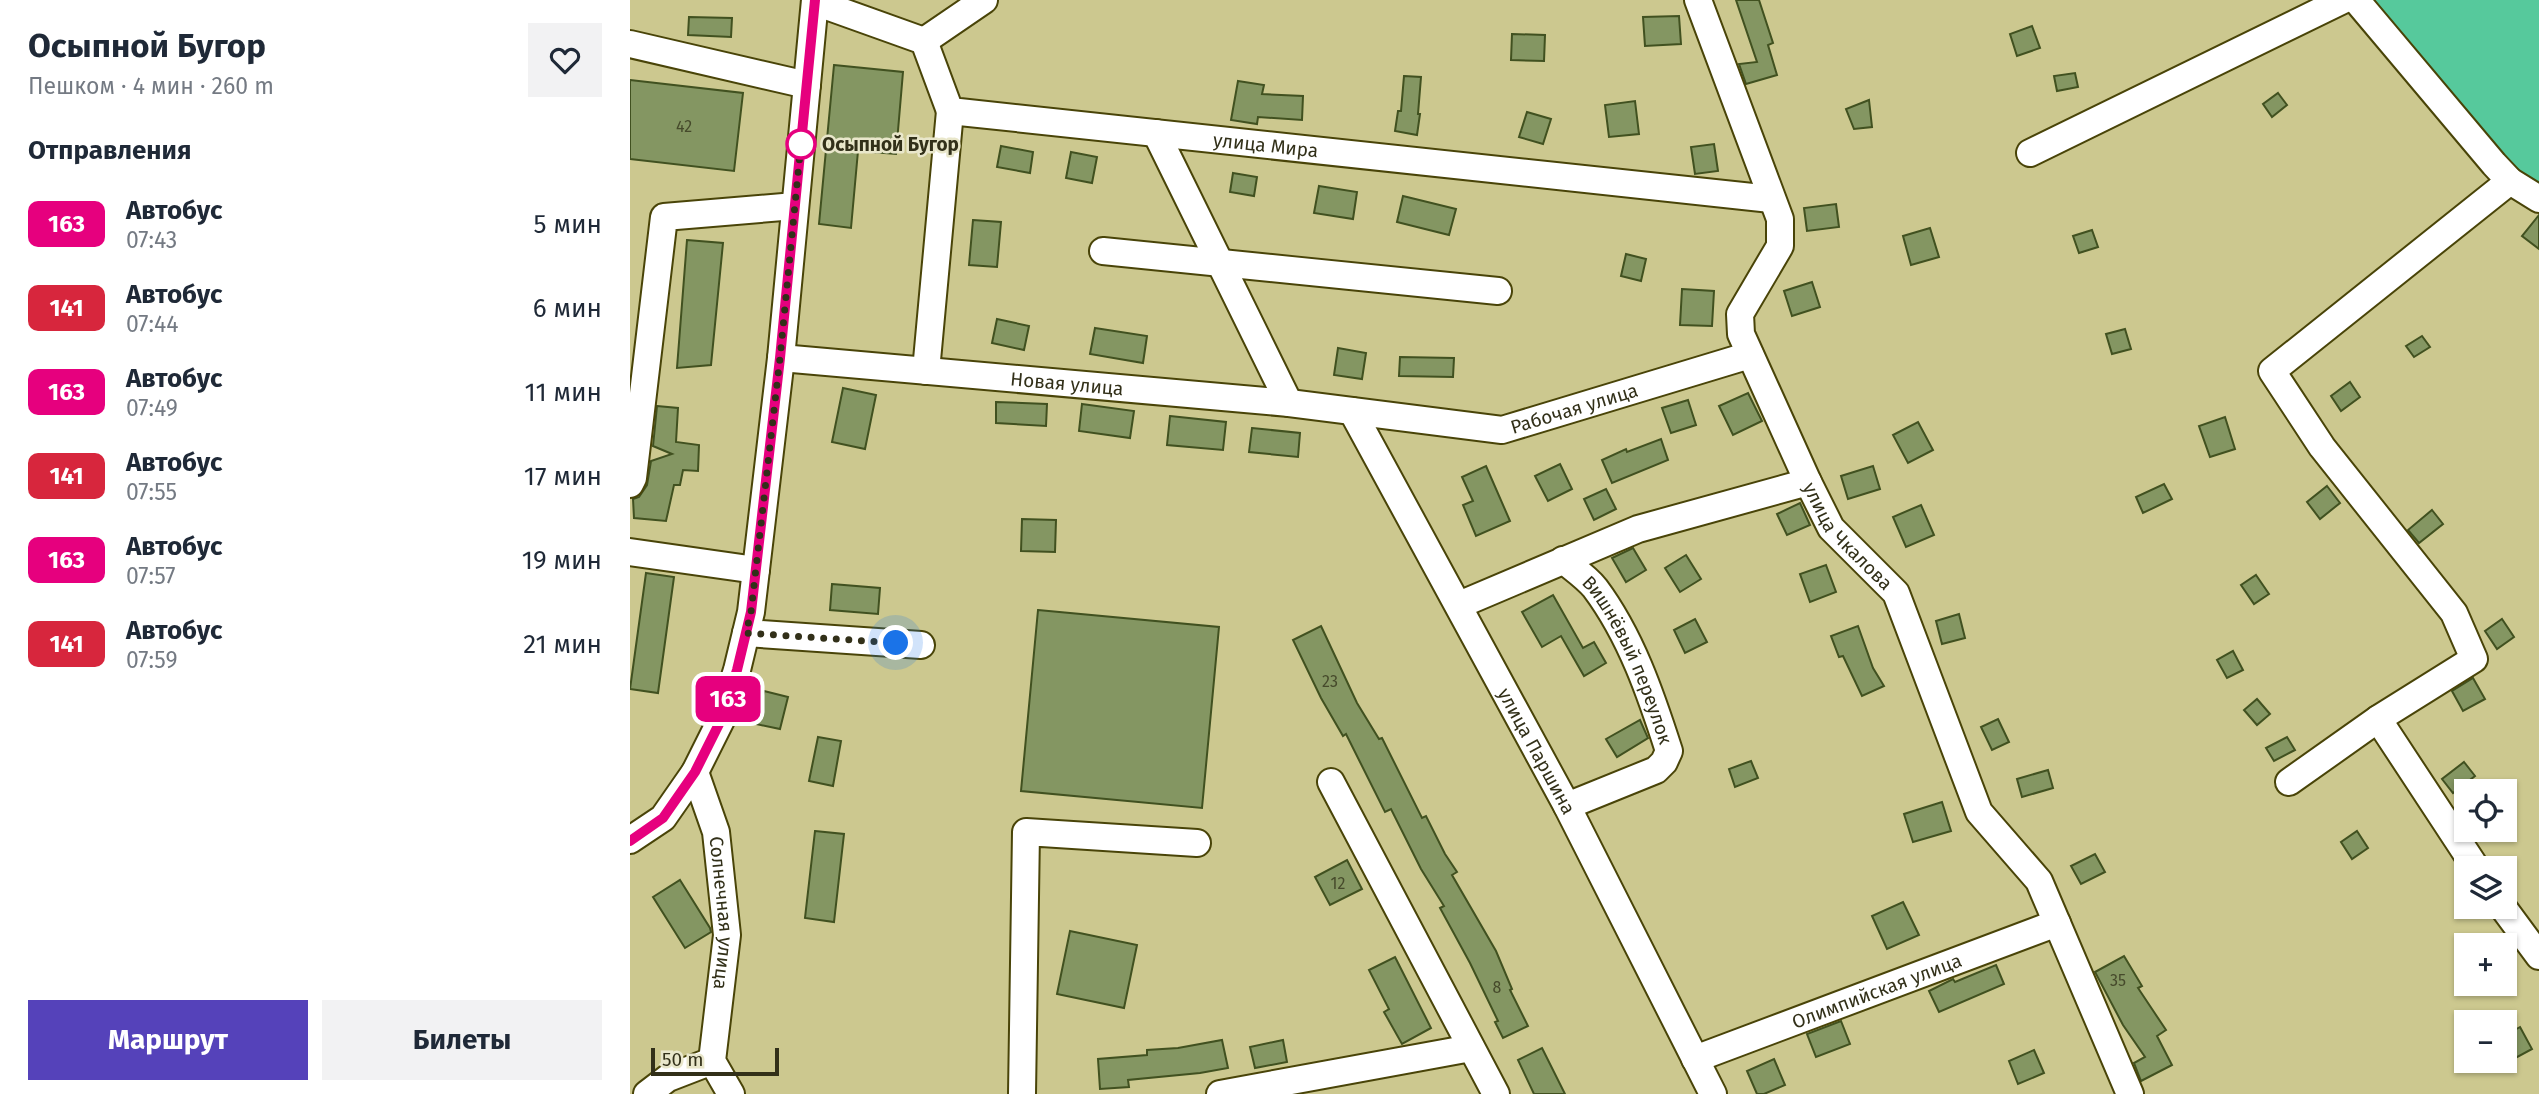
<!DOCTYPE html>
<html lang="ru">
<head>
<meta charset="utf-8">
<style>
	:root { --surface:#fff; --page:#f2f2f3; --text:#1f2937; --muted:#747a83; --accent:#5542ba }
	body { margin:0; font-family:"Fira Sans",sans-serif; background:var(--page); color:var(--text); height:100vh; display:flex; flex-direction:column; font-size:26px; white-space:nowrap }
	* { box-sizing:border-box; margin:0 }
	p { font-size:23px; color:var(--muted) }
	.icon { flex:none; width:38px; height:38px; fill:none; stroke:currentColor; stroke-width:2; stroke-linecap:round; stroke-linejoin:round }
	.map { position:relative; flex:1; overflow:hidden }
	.drawer { display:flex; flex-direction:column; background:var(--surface); width:630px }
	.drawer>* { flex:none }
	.badge { padding:0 14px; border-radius:10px; font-size:24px; line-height:46px }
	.buttons { position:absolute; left:1824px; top:779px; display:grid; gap:14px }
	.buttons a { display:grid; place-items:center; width:63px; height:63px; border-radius:0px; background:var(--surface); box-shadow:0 2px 5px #0004; font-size:35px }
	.scale { position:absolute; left:21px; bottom:18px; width:128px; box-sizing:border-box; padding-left:7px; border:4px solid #323019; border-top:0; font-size:19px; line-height:24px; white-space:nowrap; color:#323019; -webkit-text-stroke:5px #e9e7cb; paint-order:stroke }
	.you { position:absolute; width:35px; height:35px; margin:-18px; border:5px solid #fff; border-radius:50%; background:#1a73e8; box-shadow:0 0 0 10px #1a73e833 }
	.map>.badge { position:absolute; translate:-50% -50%; box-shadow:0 0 0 4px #fff }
	h2 { padding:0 28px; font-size:26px; line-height:63px }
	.round { display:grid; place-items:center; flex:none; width:74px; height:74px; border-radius:0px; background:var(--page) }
	.overview { display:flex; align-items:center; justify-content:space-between; height:119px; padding:0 28px }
	h1 { font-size:33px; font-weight:700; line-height:52px }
	.button { display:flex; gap:14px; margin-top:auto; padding:14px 28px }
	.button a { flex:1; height:80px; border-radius:0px; background:var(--accent); color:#fff; font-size:28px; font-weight:700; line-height:80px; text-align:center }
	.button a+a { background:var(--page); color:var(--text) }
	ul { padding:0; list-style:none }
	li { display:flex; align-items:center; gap:21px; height:84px; padding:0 28px }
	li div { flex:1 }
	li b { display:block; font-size:26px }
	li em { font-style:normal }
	li .badge { min-width:77px; font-weight:700; text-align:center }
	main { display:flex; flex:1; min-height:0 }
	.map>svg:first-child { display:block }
	.green { fill:#56c99c }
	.building { fill:#849662; stroke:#415120; stroke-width:2 }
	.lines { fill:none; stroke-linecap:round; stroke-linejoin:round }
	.minor-casing { stroke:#494408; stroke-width:30 }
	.minor { stroke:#fff; stroke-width:26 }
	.line-casing { stroke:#fff; stroke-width:16 }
	.line { stroke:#e6007e; stroke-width:10 }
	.walk { stroke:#323019; stroke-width:7; stroke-dasharray:0 12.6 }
	.stop-dot { fill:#fff; stroke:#e6007e; stroke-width:3.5 }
	.labels { text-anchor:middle; stroke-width:5; stroke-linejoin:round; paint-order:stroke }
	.number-label { font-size:16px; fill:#464a2b }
	.stop-label { font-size:19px; font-weight:bold; fill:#323019; stroke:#e9e7cb; text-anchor:start }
	.street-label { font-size:19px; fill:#323019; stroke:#e9e7cb }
</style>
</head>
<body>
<main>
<section class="drawer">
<div class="overview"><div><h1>Осыпной Бугор</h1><p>Пешком · 4 мин · 260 m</p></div><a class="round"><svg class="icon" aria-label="heart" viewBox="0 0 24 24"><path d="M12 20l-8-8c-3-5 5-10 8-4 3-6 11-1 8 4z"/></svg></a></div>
<h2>Отправления</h2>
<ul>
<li><span class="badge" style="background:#e6007e;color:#fff">163</span><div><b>Автобус</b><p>07:43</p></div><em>5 мин</em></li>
<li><span class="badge" style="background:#d7263d;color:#fff">141</span><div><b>Автобус</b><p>07:44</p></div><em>6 мин</em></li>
<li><span class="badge" style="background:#e6007e;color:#fff">163</span><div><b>Автобус</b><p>07:49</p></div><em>11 мин</em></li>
<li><span class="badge" style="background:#d7263d;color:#fff">141</span><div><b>Автобус</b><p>07:55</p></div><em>17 мин</em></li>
<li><span class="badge" style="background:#e6007e;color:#fff">163</span><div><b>Автобус</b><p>07:57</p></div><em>19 мин</em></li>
<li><span class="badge" style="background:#d7263d;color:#fff">141</span><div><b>Автобус</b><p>07:59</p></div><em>21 мин</em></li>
</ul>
<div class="button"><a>Маршрут</a><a>Билеты</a></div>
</section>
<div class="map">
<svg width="1909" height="1094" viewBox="0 0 1909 1094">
	<rect width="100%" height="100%" fill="#ccc88f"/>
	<!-- green -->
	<path class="green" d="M1745 0H1909V187L1876 167Z"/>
	<!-- building -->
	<g class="building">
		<path d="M1106 0H1129L1143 43 1138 45 1147 75 1116 84 1109 64 1127 62Z"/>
		<path d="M1049 16 1051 44 1015 46 1013 17Z"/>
		<path d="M59 17 102 18 101 37 58 35Z"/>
		<path d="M1402 26 1410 48 1387 56 1380 34Z"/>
		<path d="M882 34 915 35 914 61 881 60Z"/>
		<path d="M204 65 273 72 266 154 228 151 221 228 189 224Z"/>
		<path d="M1445 73 1448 87 1427 91 1424 76Z"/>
		<path d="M774 76 791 77 788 114H790L787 135 765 131 768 111H771Z"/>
		<path d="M0 80 113 93 104 171 0 159Z"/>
		<path d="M608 81 634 85 632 94 673 96 672 120 628 117 627 124 601 120Z"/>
		<path d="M1648 93 1657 105 1642 117 1633 104Z"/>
		<path d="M1239 100 1242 127 1224 129 1216 109Z"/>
		<path d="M1005 101 1009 134 979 137 975 105Z"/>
		<path d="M897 112 921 119 913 144 889 137Z"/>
		<path d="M1084 144 1088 171 1065 174 1061 147Z"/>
		<path d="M371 146 403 152 400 173 367 167Z"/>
		<path d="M441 152 467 157 462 183 436 178Z"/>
		<path d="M603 173 627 177 624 196 600 192Z"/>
		<path d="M689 186 727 192 723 219 684 213Z"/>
		<path d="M773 196 826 209 819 235 767 222Z"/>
		<path d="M1206 204 1209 227 1177 231 1174 208Z"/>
		<path d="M1909 215V249L1892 236Z"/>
		<path d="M343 220 371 222 367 267 339 265Z"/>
		<path d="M1300 228 1309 257 1281 265 1273 236Z"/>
		<path d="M1462 230 1468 247 1449 253 1443 236Z"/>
		<path d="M57 240 93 243 81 365 47 368Z"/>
		<path d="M996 254 1016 259 1011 281 991 276Z"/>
		<path d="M1182 282 1190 307 1162 316 1154 291Z"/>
		<path d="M1052 289 1084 291 1082 326 1050 325Z"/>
		<path d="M367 319 399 326 394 350 362 343Z"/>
		<path d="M465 328 517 336 513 363 460 354Z"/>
		<path d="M1495 329 1501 349 1482 354 1476 334Z"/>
		<path d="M1792 336 1800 347 1784 357 1776 346Z"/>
		<path d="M708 348 736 353 732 379 704 375Z"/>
		<path d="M770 357 824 358 823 377 769 376Z"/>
		<path d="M1720 382 1730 397 1711 411 1701 396Z"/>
		<path d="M213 388 246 395 235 449 202 442Z"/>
		<path d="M1118 393 1132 421 1103 435 1089 406Z"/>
		<path d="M1058 400 1066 425 1041 433 1032 408Z"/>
		<path d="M366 402 417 404 416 426 366 423Z"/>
		<path d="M452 404 504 411 500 438 449 431Z"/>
		<path d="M27 406 48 408 46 442 69 445 68 471 53 470 50 485H44L36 521 4 518 3 499 9 497 17 485 21 461 42 454 23 446Z"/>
		<path d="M540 416 596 422 593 450 537 445Z"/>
		<path d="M1595 417 1605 449 1580 457 1569 426Z"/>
		<path d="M1288 422 1303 450 1278 463 1263 435Z"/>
		<path d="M622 428 670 433 668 457 619 452Z"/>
		<path d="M1031 439 1038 460 982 483 972 460 996 449 997 452Z"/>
		<path d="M930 464 942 489 918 501 905 476Z"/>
		<path d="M856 466 880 521 846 536 833 505 843 501 832 477Z"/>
		<path d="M1243 466 1250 489 1218 499 1211 476Z"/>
		<path d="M1534 484 1542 499 1513 513 1506 497Z"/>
		<path d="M1697 486 1710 503 1690 519 1677 502Z"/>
		<path d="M976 489 986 509 964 520 954 499Z"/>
		<path d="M1170 503 1180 525 1157 535 1147 514Z"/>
		<path d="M1291 505 1304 535 1276 547 1263 517Z"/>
		<path d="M1802 510 1813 524 1789 543 1778 530Z"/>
		<path d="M392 519 426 520 425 552 391 551Z"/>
		<path d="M1003 548 1016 570 996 582 982 558Z"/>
		<path d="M1056 555 1071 579 1050 592 1035 568Z"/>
		<path d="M1196 565 1206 592 1180 602 1170 574Z"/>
		<path d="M16 573 44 577 28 693 0 689Z"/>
		<path d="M1626 575 1639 594 1624 604 1611 585Z"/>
		<path d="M202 584 250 588 248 614 200 610Z"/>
		<path d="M923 595 953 648 964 642 976 663 954 676 931 636 912 647 892 612Z"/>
		<path d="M408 610 589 627 572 808 391 791Z"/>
		<path d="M1329 614 1335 638 1312 644 1306 621Z"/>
		<path d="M1065 619 1077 642 1055 653 1044 630Z"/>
		<path d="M1872 619 1884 637 1867 649 1855 631Z"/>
		<path d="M691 626 727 703 749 739 752 738 792 818 796 816 815 854 827 872 822 875 866 951 882 989 880 990 898 1026 873 1038 865 1022 868 1021 840 963 810 908 814 906 791 869 761 809 755 812 716 734 713 736 691 698 663 640Z"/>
		<path d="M1228 626 1243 668 1254 686 1232 696 1213 656 1209 657 1201 636Z"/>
		<path d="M1603 651 1613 670 1597 678 1587 660Z"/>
		<path d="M1843 678 1855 699 1833 711 1822 691Z"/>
		<path d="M134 691 158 697 150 729 126 724Z"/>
		<path d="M1627 699 1640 714 1627 725 1614 710Z"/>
		<path d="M1368 719 1379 742 1362 750 1351 727Z"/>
		<path d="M1010 720 1018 738 987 757 976 739Z"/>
		<path d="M188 737 211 741 203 786 179 781Z"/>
		<path d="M1657 737 1665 750 1644 761 1636 748Z"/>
		<path d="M1121 761 1128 778 1105 787 1099 769Z"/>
		<path d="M1834 762 1845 776 1823 793 1812 779Z"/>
		<path d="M1418 770 1423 788 1392 797 1387 779Z"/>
		<path d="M1312 802 1321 831 1283 842 1274 814Z"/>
		<path d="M185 831 214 834 204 922 175 918Z"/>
		<path d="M1727 831 1738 848 1722 859 1711 842Z"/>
		<path d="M1465 854 1475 872 1451 884 1441 866Z"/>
		<path d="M717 860 732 889 700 905 685 877Z"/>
		<path d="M50 880 80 928 81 932 55 948 23 897Z"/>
		<path d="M1273 902 1289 935 1257 949 1242 916Z"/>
		<path d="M440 931 507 945 494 1008 427 994Z"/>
		<path d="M1494 956 1512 986 1508 988 1536 1030 1527 1036 1542 1065 1511 1081 1504 1063 1515 1057 1493 1025 1465 972Z"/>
		<path d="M765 957 801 1028 772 1044 754 1012 759 1009 739 970Z"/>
		<path d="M1366 965 1374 984 1309 1012 1299 991 1323 979 1325 982Z"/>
		<path d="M1211 1021 1220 1044 1186 1057 1177 1034Z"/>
		<path d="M1890 1027 1902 1049 1880 1061 1874 1050V1036Z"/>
		<path d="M592 1040 598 1068 570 1073 498 1080 499 1087 470 1089 468 1059 517 1055V1050L548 1048Z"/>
		<path d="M653 1040 657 1062 625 1068 620 1047Z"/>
		<path d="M912 1048 935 1094H904L888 1060Z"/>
		<path d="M1404 1050 1414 1073 1388 1084 1379 1061Z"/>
		<path d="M1144 1059 1155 1085 1134 1094H1127L1117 1071Z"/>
	</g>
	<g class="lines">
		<!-- minor casing -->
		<g class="minor-casing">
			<g id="minor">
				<path id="s1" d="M1068 0 1150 219V246L1110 314 1111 334 1178 482 1201 528 1266 593 1349 812 1409 881 1500 1094"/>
				<path d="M1726 0 1864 164 1880 181 1909 199"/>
				<path id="s2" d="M185 2 294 41 320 111 1141 199"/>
				<path d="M294 41 354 0"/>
				<path d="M0 44 177 85"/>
				<path d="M526 133 659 403"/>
				<path d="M1400 153 1713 0"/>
				<path d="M473 251 868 291"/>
				<path id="s3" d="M151 358 659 403 872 430 1120 355"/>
				<path d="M296 371 320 111"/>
				<path id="s4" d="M722 411 937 806 1083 1094"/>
				<path d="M0 484 3 478 34 217 165 206"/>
				<path d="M0 552 126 570"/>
				<path id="s5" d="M933 560C944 569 957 578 965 588 1001 636 1021 695 1039 751L1034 762 1026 770 937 806"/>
				<path d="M829 605 1008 529 1178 482"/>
				<path d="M116 633 291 645"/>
				<path d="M1748 719 1846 868"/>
				<path id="s6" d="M65 772 86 832 97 935 82 1061 101 1094"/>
				<path d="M701 782 866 1094"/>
				<path d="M1659 782 1748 719 1844 659 1824 613 1692 447 1642 371 1880 181"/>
				<path d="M0 840 33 818 65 772 92 718 107 670 121 612 151 358 185 0"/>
				<path d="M1872 906 1909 956"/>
				<path id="s7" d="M1065 1059 1427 923"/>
				<path d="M17 1094 38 1078 82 1061"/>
				<path d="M392 1094 396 832 567 843"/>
				<path d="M590 1094 841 1048"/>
			</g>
		</g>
		<!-- minor -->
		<use href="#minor" class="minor"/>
	</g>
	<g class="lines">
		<!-- line casing -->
		<g class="line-casing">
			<path id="line" d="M0 841 33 818 65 772 92 718 107 670 121 612 150 358 185 0"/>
		</g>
		<!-- line -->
		<use href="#line" class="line"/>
		<!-- walk -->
		<path class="walk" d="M171 144 172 133 150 358 121 612 116 633 266 643"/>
	</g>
	<!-- markers -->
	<circle class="stop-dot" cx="171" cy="144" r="14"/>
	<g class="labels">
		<!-- number labels -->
		<g class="number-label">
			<text x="54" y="132">42</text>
			<text x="700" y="687">23</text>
			<text x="708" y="889">12</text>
			<text x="1488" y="986">35</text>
			<text x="867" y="993">8</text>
		</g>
		<!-- stop labels -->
		<g class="stop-label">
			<text x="192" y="151">Осыпной Бугор</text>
		</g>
		<!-- street labels -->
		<g class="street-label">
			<text dy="7" stroke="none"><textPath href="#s2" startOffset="508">улица Мира</textPath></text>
			<text dy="7" stroke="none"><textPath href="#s3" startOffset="287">Новая улица</textPath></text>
			<text dy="7" stroke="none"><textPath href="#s3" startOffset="800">Рабочая улица</textPath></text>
			<text dy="7" stroke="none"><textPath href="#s1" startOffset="590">улица Чкалова</textPath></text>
			<text dy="7" stroke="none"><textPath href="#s5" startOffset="122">Вишнёвый переулок</textPath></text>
			<text dy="7" stroke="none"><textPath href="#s4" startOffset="387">улица Паршина</textPath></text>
			<text dy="7" stroke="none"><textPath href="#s6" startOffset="145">Солнечная улица</textPath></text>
			<text dy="7" stroke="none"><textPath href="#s7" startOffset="194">Олимпийская улица</textPath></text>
		</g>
	</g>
</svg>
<div class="buttons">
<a><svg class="icon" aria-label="locate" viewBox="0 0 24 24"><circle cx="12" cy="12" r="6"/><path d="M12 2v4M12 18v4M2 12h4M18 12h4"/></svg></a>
<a><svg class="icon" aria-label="layers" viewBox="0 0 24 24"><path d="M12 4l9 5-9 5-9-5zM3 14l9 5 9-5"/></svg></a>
<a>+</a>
<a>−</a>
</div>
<div class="scale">50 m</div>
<div class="you" style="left:266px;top:643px"></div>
<b class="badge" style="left:98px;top:699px;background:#e6007e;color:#fff">163</b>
</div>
</main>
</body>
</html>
